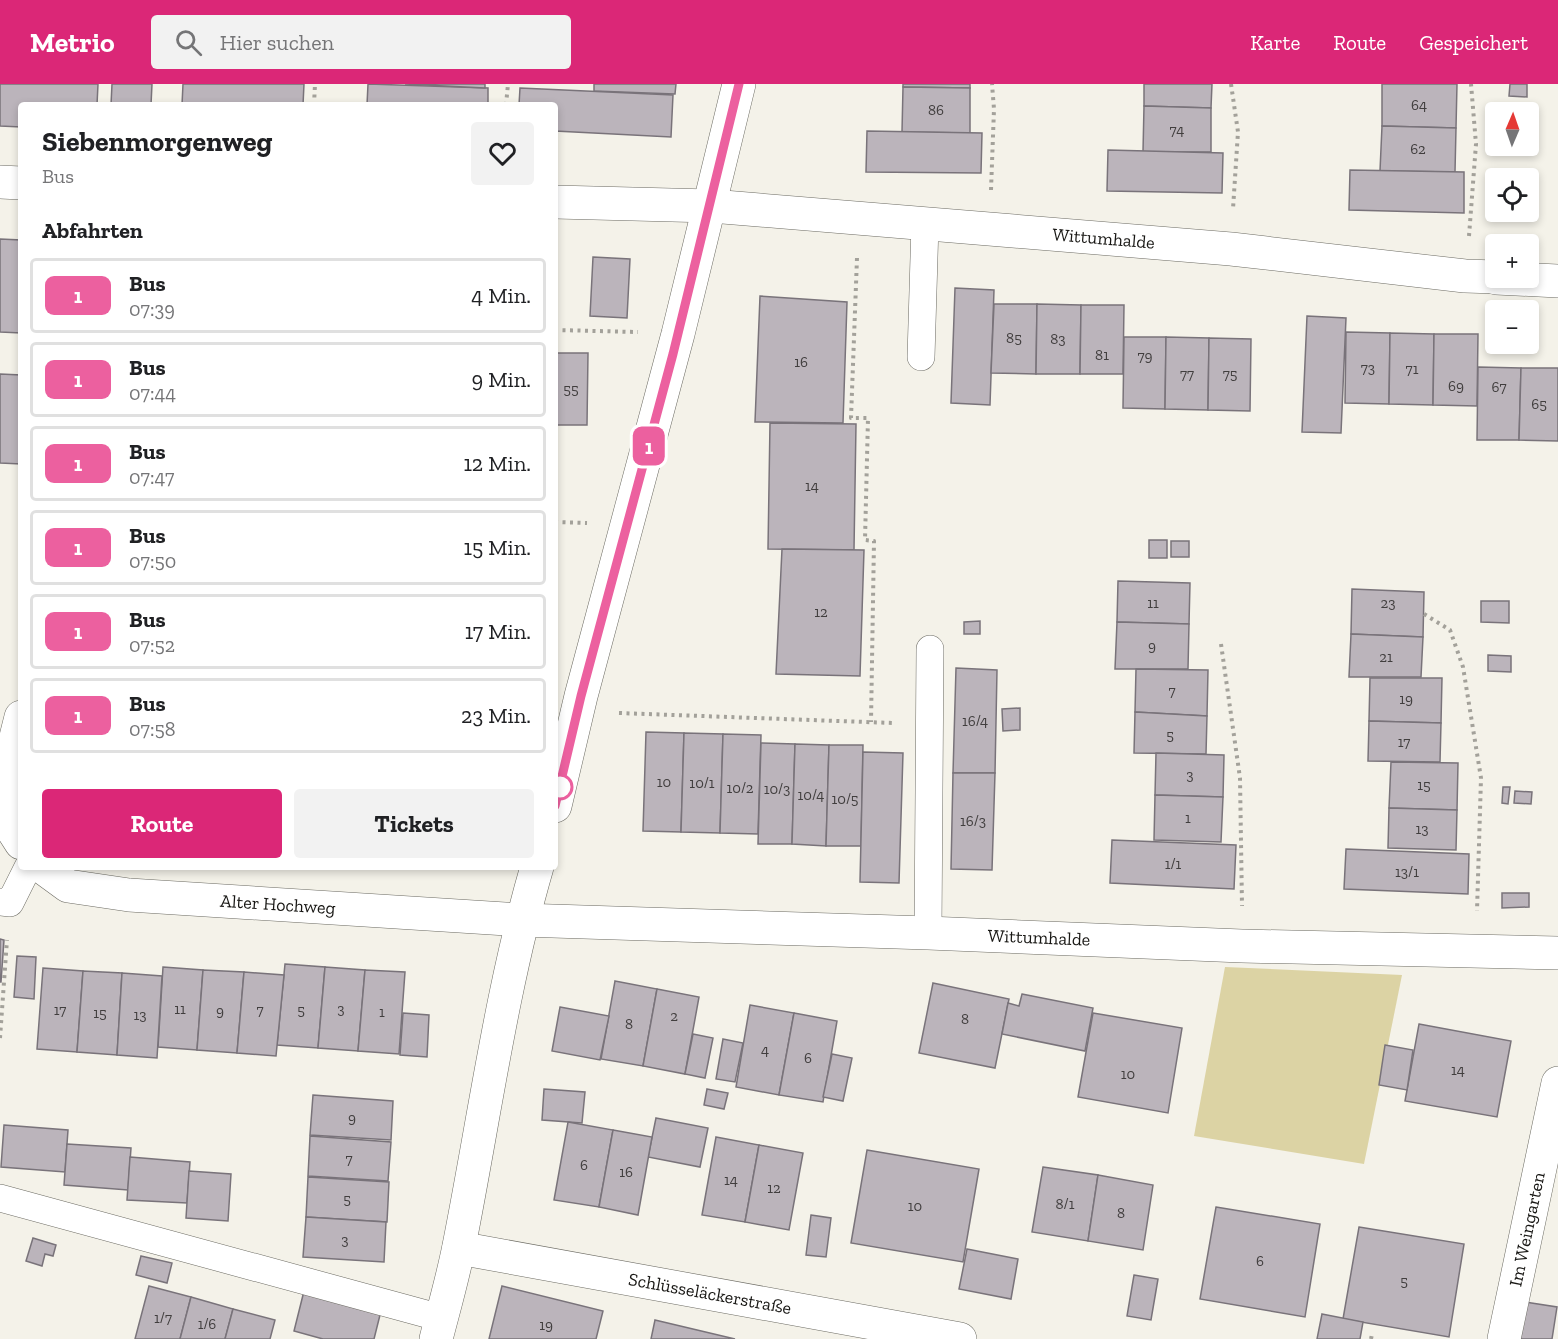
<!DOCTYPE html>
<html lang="de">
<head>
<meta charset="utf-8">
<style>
	:root { --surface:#fff; --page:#f2f2f2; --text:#202124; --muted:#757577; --line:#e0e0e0; --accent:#db2777 }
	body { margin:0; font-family:"Zilla Slab",serif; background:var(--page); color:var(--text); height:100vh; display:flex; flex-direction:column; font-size:22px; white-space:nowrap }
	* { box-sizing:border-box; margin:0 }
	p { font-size:20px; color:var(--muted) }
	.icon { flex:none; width:33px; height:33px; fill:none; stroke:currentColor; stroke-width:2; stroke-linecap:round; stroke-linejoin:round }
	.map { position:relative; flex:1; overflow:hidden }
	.side { position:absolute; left:18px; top:18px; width:540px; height:768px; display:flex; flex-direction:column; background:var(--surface); border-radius:6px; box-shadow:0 3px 9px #0003 }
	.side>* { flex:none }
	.badge { padding:0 12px; border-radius:9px; font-size:21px; line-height:39px }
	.needle { width:39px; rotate:2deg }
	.buttons { position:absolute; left:1485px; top:18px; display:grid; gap:12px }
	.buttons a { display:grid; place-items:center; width:54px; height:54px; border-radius:6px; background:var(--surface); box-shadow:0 3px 9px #0003; font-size:30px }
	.map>.badge { position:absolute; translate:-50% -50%; box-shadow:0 0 0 3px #fff }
	h2 { padding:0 24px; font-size:22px; line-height:54px }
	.round { display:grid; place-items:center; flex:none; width:63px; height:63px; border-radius:6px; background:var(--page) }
	.summary { display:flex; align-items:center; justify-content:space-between; height:102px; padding:0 24px }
	h1 { font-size:28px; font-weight:700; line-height:45px }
	.cta { display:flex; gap:12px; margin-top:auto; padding:12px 24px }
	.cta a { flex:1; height:69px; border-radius:6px; background:var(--accent); color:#fff; font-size:24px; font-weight:700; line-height:69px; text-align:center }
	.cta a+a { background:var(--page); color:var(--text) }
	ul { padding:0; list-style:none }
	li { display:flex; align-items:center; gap:18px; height:75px; margin:0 12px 9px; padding:0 12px; border:3px solid var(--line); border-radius:6px }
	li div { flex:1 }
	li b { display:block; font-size:22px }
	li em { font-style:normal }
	li .badge { min-width:66px; font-weight:700; text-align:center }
	header { display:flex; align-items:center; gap:36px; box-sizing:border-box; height:84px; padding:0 30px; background:var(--accent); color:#fff }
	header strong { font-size:28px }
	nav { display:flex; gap:33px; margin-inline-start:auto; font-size:21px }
	.search { width:420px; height:54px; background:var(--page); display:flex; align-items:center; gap:15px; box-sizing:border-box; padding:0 21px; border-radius:6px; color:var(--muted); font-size:22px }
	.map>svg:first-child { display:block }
	.green { fill:#dcd3a4 }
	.building { fill:#bbb4bb; stroke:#79737a; stroke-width:1.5 }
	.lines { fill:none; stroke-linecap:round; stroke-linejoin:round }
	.service-casing { stroke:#6c6b63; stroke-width:28 }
	.minor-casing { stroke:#6c6b63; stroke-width:34 }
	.path { stroke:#a3a19a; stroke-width:4; stroke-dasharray:3 4.5; stroke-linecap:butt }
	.service { stroke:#fff; stroke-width:27 }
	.minor { stroke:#fff; stroke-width:33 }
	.line-casing { stroke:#fff; stroke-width:14 }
	.line { stroke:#ec609f; stroke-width:9 }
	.stop-dot { fill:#fff; stroke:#ec609f; stroke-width:3 }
	.labels { text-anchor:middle; stroke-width:5; stroke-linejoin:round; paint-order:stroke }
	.number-label { font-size:15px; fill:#413e3e }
	.street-label { font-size:18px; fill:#181714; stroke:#fff }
</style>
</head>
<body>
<header>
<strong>Metrio</strong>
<div class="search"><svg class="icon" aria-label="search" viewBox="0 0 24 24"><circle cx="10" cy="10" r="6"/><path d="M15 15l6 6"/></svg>Hier suchen</div>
<nav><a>Karte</a><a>Route</a><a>Gespeichert</a></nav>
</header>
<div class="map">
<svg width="1558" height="1255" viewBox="0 0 1558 1255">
	<rect width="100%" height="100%" fill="#f4f2e9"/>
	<!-- green -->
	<path class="green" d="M1225 883 1402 891 1364 1080 1194 1052Z"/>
	<!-- building -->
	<g class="building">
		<path d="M0 0H98L97 21H21V43L0 42Z"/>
		<path d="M112 0H152L151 21H111Z"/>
		<path d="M183 0H304L303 21H182Z"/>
		<path d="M368 0 488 4V21H367Z"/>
		<path d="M405 0H485V4Z"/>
		<path d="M594 0H676L675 10 594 7Z"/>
		<path d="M903 0H970V4L903 3Z"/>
		<path d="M1144 0H1212L1211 24 1144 22Z"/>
		<path d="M1382 0H1457L1456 44 1382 42Z"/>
		<path d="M1510 0H1527V13L1509 12Z"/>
		<path d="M903 3 970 4V49L902 48Z"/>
		<path d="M520 4 673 11 671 53 555 47V21H519Z"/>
		<path d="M1144 22 1211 24V68H1143Z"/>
		<path d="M1382 42 1456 44 1455 88 1380 87Z"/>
		<path d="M867 47 982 49 981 89 866 88Z"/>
		<path d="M1108 66 1223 69 1222 109 1107 107Z"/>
		<path d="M1350 86 1464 88V129L1349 126Z"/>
		<path d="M1499 128H1517V132L1499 133Z"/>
		<path d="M0 155 21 156V249L0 248Z"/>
		<path d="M593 173 630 175 627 234 590 232Z"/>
		<path d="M955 204 994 206 990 321 951 319Z"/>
		<path d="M760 212 847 218 843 339 755 338Z"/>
		<path d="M994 220H1037L1036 290 991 289Z"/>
		<path d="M1037 220 1081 221 1080 290H1036Z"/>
		<path d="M1081 221H1124L1123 290H1080Z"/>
		<path d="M1307 232 1346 234 1341 349 1302 348Z"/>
		<path d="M1346 248 1390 249 1389 320 1345 319Z"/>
		<path d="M1390 249 1434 250 1433 321 1389 320Z"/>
		<path d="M1434 250H1478L1477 322 1433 321Z"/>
		<path d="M1124 253H1166L1165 325 1123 324Z"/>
		<path d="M1166 253 1209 254 1208 326 1165 325Z"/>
		<path d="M1209 254 1251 255 1250 327 1208 326Z"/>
		<path d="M555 269H588L587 341H555Z"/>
		<path d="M1478 283 1521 284 1519 356H1477Z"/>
		<path d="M1521 284H1558V357L1519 356Z"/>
		<path d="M0 290 21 291V380L0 379Z"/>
		<path d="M770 339 856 340 854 466 768 465Z"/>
		<rect x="1149" y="456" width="18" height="18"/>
		<rect x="1171" y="457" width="18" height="16"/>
		<path d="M782 465 864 466 860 592 776 590Z"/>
		<path d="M1118 497 1190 499 1189 540 1117 538Z"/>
		<path d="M1352 505 1424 508 1423 553 1351 550Z"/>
		<path d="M1481 517H1509V539L1481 538Z"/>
		<path d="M980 537V550H964V538Z"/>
		<path d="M1117 538 1189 540 1188 585H1115Z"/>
		<path d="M1351 550 1423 553 1421 593H1349Z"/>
		<path d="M1488 571 1511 572V588L1488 587Z"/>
		<path d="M956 584 997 586 995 689H953Z"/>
		<path d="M1136 585 1208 586 1207 632 1135 628Z"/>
		<path d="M1370 594H1442L1441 639 1369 637Z"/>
		<path d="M1020 624V646L1003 647 1002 625Z"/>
		<path d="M1135 628 1207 632 1206 670 1134 669Z"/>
		<path d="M1369 637 1441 639 1440 678 1368 677Z"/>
		<path d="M646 648 684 649 681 748 643 747Z"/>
		<path d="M684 649 723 650 720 749 681 748Z"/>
		<path d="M723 650 761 651 758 750 720 749Z"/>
		<path d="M761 659 795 660 792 760H758Z"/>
		<path d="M795 660 829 661 826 762 792 760Z"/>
		<path d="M829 661H863L861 762H826Z"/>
		<path d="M863 668 903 669 899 799 860 798Z"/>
		<path d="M1156 669 1224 671 1223 713 1155 711Z"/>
		<path d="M1391 678 1458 679 1457 726 1389 724Z"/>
		<path d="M953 689H995L992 786 951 785Z"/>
		<path d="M1503 703H1510L1508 720 1502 719Z"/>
		<path d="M1515 707 1532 708 1531 720 1514 719Z"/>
		<path d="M1155 711 1223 713 1221 758 1154 756Z"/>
		<path d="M1389 724 1457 726 1456 766 1388 764Z"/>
		<path d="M1112 756 1236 761 1234 805 1110 799Z"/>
		<path d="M1346 765 1469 770 1468 810 1344 805Z"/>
		<path d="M1502 809H1529V823L1502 824Z"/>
		<path d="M0 855 4 856 1 898H0Z"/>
		<path d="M17 872 36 873 34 915 14 913Z"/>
		<path d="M285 880 325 883 318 964 277 961Z"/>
		<path d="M163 883 203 886 197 966 158 963Z"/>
		<path d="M325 883 365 886 358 967 318 964Z"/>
		<path d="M43 884 83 887 77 968 37 965Z"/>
		<path d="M203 886 244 888 237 969 197 966Z"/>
		<path d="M365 886 405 888 399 970 358 967Z"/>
		<path d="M83 887 122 889 117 971 77 968Z"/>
		<path d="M244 888 284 891 276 972 237 969Z"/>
		<path d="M122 889 162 892 157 974 117 971Z"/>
		<path d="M615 897 657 905 643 982 601 975Z"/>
		<path d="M933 899 1009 915 995 984 919 969Z"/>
		<path d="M657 905 699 913 685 990 643 982Z"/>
		<path d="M1022 910 1093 924 1085 967 1002 950 1008 919 1019 922Z"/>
		<path d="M750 921 794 929 779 1011 736 1003Z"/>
		<path d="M560 923 609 932 600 976 552 967Z"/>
		<path d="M403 929 429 931 427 973 400 971Z"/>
		<path d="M794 929 837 937 823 1018 779 1011Z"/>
		<path d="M1093 929 1182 944 1168 1029 1078 1013Z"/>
		<path d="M1419 940 1511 957 1497 1033 1405 1017Z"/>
		<path d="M693 950 713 954 705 994 685 990Z"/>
		<path d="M723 955 743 959 735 998 716 995Z"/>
		<path d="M1385 961 1413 966 1407 1006 1379 1001Z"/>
		<path d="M832 970 852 974 843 1017 823 1013Z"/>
		<path d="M544 1005 585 1008 582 1039 542 1036Z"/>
		<path d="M707 1005 728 1009 724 1025 704 1021Z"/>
		<path d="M313 1011 393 1017 391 1056 310 1051Z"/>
		<path d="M656 1034 708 1044 700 1083 648 1073Z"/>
		<path d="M568 1038 613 1046 599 1123 554 1116Z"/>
		<path d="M4 1041 68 1046 65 1088 1 1083Z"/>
		<path d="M613 1046 652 1053 638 1131 599 1123Z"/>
		<path d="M310 1052 391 1058 388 1097 308 1092Z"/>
		<path d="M716 1053 759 1061 745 1138 702 1131Z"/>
		<path d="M67 1060 131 1064 128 1106 64 1101Z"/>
		<path d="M759 1061 803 1069 789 1146 745 1138Z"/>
		<path d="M867 1066 979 1085 963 1178 851 1159Z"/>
		<path d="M130 1073 190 1078 187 1119 127 1116Z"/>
		<path d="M1043 1083 1098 1091 1088 1157 1032 1148Z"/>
		<path d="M189 1087 231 1090 228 1137 186 1134Z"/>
		<path d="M1098 1091 1153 1101 1143 1166 1088 1157Z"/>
		<path d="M308 1093 389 1098 387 1138 306 1133Z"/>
		<path d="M1216 1123 1320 1140 1305 1233 1200 1215Z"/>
		<path d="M811 1131 831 1134 826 1173 806 1171Z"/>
		<path d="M306 1133 386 1138 384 1178 303 1173Z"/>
		<path d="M1359 1143 1464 1160 1449 1253 1343 1235Z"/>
		<path d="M33 1154 56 1161 53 1172 45 1170 42 1182 26 1177Z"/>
		<path d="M967 1165 1018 1175 1011 1215 959 1205Z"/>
		<path d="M141 1172 172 1179 167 1199 136 1191Z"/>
		<path d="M1134 1191 1158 1195 1151 1236 1127 1232Z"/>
		<path d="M149 1202 191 1213 180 1255H135Z"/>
		<path d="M502 1202 603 1227 596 1255H489Z"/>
		<path d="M304 1207 381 1227 374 1255H323L294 1247Z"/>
		<path d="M191 1213 233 1225 225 1255H180Z"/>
		<path d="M1525 1218 1557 1223 1552 1255H1518Z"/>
		<path d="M233 1225 275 1236 270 1255H225Z"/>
		<path d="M1322 1230 1363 1238 1360 1255H1317Z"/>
		<path d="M655 1236 735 1255H651Z"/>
	</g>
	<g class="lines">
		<!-- service casing -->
		<g class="service-casing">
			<g id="service">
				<path d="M921 273 925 140"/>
				<path d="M0 818 10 819 28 783"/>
				<path d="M928 849 930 565"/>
				<path d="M0 1114 441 1234"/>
			</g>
		</g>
		<!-- minor casing -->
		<g class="minor-casing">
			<g id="minor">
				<path d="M0 98 21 99"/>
				<path id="s1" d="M555 118 711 122 1231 165 1465 192 1496 193"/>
				<path d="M1496 194 1558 197"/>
				<path d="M21 633 14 661 7 737 21 759"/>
				<path d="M555 722 581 612 678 250 739 0"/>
				<path id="s2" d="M42 783 68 802 129 811 521 836 928 849 1242 862 1558 869"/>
				<path id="s3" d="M459 1164 960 1255"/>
				<path d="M436 1255C444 1224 453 1193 459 1162 484 1036 501 907 537 783"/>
				<path id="s4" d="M1504 1255 1558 999"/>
			</g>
		</g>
		<!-- path -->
		<g class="path">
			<path d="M1231 0 1238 48 1233 125"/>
			<path d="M314 21 315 0"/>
			<path d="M506 21 508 0"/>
			<path d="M991 106 994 25 992 0"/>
			<path d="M1469 152 1476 60 1471 0"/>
			<path d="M857 174 851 334H868L865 456 874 457 871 638"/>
			<path d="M555 246 638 248"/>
			<path d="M555 438 587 439"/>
			<path d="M1424 530 1450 546 1463 583 1481 694 1477 827"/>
			<path d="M1221 560 1240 694 1242 822"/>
			<path d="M619 629 893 639"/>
			<path d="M0 954 7 856"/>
			<path d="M1371 1255 1372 1250"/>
		</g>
		<!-- service -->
		<use href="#service" class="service"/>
		<!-- minor -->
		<use href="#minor" class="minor"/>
	</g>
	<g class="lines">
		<!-- line casing -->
		<g class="line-casing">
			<path id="line" d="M555 722 581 612 673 270 739 0"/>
		</g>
		<!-- line -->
		<use href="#line" class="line"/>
	</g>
	<!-- markers -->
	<circle class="stop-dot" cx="560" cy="703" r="12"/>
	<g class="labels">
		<!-- number labels -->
		<g class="number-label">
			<text x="1419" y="26">64</text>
			<text x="936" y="31">86</text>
			<text x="1177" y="51">74</text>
			<text x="1418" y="70">62</text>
			<text x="1014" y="259">85</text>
			<text x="1058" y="260">83</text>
			<text x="1102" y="276">81</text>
			<text x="1145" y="277">79</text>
			<text x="801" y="283">16</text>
			<text x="1368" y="289">73</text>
			<text x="1412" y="290">71</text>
			<text x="1187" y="295">77</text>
			<text x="1230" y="295">75</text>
			<text x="1456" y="307">69</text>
			<text x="1499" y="308">67</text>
			<text x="571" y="310">55</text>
			<text x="1539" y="325">65</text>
			<text x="812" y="407">14</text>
			<text x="1153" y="524">11</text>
			<text x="1388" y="524">23</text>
			<text x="821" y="533">12</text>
			<text x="1152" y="567">9</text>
			<text x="1386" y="578">21</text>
			<text x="1172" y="612">7</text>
			<text x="1406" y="620">19</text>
			<text x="975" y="642">16/4</text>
			<text x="1170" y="656">5</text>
			<text x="1404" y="663">17</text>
			<text x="1190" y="696">3</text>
			<text x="664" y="703">10</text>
			<text x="702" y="704">10/1</text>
			<text x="1424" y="706">15</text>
			<text x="740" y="709">10/2</text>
			<text x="777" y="710">10/3</text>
			<text x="811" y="716">10/4</text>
			<text x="845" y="720">10/5</text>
			<text x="1188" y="739">1</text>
			<text x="973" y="742">16/3</text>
			<text x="1422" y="750">13</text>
			<text x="1173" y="785">1/1</text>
			<text x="1407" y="793">13/1</text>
			<text x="180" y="930">11</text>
			<text x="341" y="930">3</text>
			<text x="60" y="931">17</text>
			<text x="260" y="931">7</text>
			<text x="301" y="931">5</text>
			<text x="220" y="932">9</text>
			<text x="382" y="933">1</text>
			<text x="100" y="934">15</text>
			<text x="140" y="936">13</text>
			<text x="674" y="937">2</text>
			<text x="965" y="940">8</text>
			<text x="629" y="945">8</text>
			<text x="765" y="971">4</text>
			<text x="808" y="979">6</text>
			<text x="1458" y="991">14</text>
			<text x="1128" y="995">10</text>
			<text x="352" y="1039">9</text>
			<text x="349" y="1080">7</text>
			<text x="584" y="1086">6</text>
			<text x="626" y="1093">16</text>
			<text x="731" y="1101">14</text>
			<text x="774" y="1109">12</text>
			<text x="347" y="1120">5</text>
			<text x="1065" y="1125">8/1</text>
			<text x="915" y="1127">10</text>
			<text x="1121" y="1134">8</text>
			<text x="345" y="1161">3</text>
			<text x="1260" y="1182">6</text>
			<text x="1404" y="1202">5</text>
			<text x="163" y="1239">1/7</text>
			<text x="207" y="1245">1/6</text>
			<text x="546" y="1246">19</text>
		</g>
		<!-- street labels -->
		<g class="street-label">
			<text dy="6" stroke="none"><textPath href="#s1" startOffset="550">Wittumhalde</textPath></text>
			<text dy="6" stroke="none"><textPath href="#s2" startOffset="243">Alter Hochweg</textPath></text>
			<text dy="6" stroke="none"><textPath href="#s2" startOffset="1005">Wittumhalde</textPath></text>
			<text dy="6" stroke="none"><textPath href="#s4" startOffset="112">Im Weingarten</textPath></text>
			<text dy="6" stroke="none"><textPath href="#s3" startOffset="255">Schlüsseläckerstraße</textPath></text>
		</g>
	</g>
</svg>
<div class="buttons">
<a><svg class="needle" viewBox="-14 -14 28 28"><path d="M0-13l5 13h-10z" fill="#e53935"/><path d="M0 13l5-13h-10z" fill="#757577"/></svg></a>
<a><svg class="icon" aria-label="locate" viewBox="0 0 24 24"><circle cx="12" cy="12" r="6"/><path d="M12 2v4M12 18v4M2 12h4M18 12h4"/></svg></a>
<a>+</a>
<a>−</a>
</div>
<b class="badge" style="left:649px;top:362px;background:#ec609f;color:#fff">1</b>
<section class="side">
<div class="summary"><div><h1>Siebenmorgenweg</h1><p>Bus</p></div><a class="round"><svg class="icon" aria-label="heart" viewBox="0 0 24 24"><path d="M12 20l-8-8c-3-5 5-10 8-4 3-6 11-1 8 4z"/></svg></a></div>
<h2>Abfahrten</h2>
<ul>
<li><span class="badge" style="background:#ec609f;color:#fff">1</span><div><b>Bus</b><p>07:39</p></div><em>4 Min.</em></li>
<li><span class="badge" style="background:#ec609f;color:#fff">1</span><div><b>Bus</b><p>07:44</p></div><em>9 Min.</em></li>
<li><span class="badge" style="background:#ec609f;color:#fff">1</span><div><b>Bus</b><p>07:47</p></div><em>12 Min.</em></li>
<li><span class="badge" style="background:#ec609f;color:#fff">1</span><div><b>Bus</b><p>07:50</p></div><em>15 Min.</em></li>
<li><span class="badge" style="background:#ec609f;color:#fff">1</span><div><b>Bus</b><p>07:52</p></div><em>17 Min.</em></li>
<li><span class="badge" style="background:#ec609f;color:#fff">1</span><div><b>Bus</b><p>07:58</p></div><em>23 Min.</em></li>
</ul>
<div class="cta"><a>Route</a><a>Tickets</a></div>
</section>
</div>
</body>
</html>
